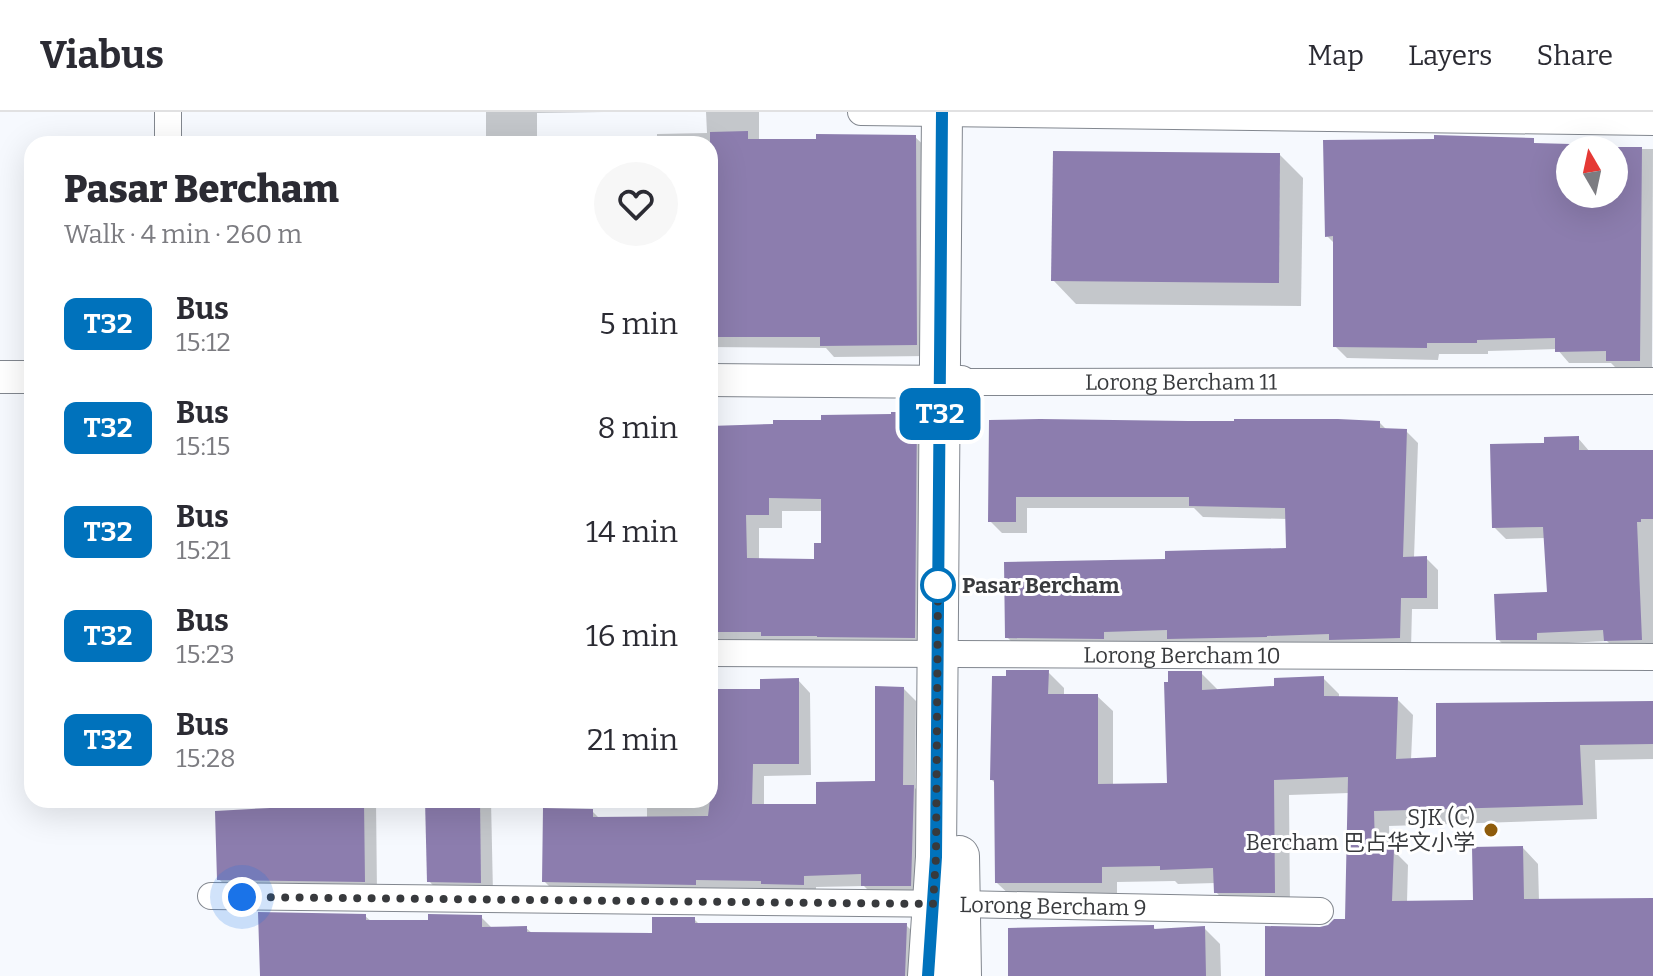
<!DOCTYPE html>
<html lang="en">
<head>
<meta charset="utf-8">
<style>
	:root { --surface:#fff; --page:#f7f7f7; --text:#2b2b33; --muted:#7c7c81; --line:#e1e1e2 }
	body { margin:0; font-family:Bitter,"Noto Sans SC",serif; background:var(--page); color:var(--text); height:100vh; display:flex; flex-direction:column; font-size:30px; white-space:nowrap }
	* { box-sizing:border-box; margin:0 }
	p { font-size:26px; color:var(--muted) }
	.icon { flex:none; width:44px; height:44px; fill:none; stroke:currentColor; stroke-width:2; stroke-linecap:round; stroke-linejoin:round }
	.map { position:relative; flex:1; overflow:hidden }
	.details { position:absolute; left:24px; top:24px; width:694px; height:672px; display:flex; flex-direction:column; background:var(--surface); border-radius:24px; box-shadow:0 8px 32px #0002 }
	.details>* { flex:none }
	.badge { padding:0 16px; border-radius:12px; font-size:28px; line-height:52px }
	.needle { width:52px; rotate:351deg }
	.buttons { position:absolute; left:1556px; top:24px; display:grid; gap:16px }
	.buttons a { display:grid; place-items:center; width:72px; height:72px; border-radius:50%; background:var(--surface); box-shadow:0 8px 32px #0002; font-size:40px }
	.you { position:absolute; width:40px; height:40px; margin:-20px; border:6px solid #fff; border-radius:50%; background:#1a73e8; box-shadow:0 0 0 12px #1a73e833 }
	.map>.badge { position:absolute; translate:-50% -50%; box-shadow:0 0 0 4px #fff }
	.round { display:grid; place-items:center; flex:none; width:84px; height:84px; border-radius:42px; background:var(--page) }
	.head { display:flex; align-items:center; justify-content:space-between; height:136px; padding:0 40px }
	h1 { font-size:38px; font-weight:800; line-height:60px }
	ul { padding:0; list-style:none }
	li { display:flex; align-items:center; gap:24px; height:104px; padding:0 40px }
	li div { flex:1 }
	li b { display:block; font-size:30px }
	li em { font-style:normal }
	li .badge { min-width:88px; font-weight:700; text-align:center }
	header { display:flex; align-items:center; gap:48px; box-sizing:border-box; height:112px; padding:0 40px; background:var(--surface); border-bottom:2px solid var(--line) }
	header strong { font-size:38px }
	nav { display:flex; gap:44px; margin-inline-start:auto; font-size:28px }
	.map>svg:first-child { display:block }
	.shadow { fill:#0003; fill-rule:evenodd }
	.building { fill:#8c7dae; fill-rule:evenodd }
	.lines { fill:none; stroke-linecap:round; stroke-linejoin:round }
	.minor-casing { stroke:#82878f; stroke-width:28 }
	.tertiary-casing { stroke:#82878f; stroke-width:34 }
	.primary-casing { stroke:#82878f; stroke-width:42 }
	.minor { stroke:#fff; stroke-width:26 }
	.tertiary { stroke:#fff; stroke-width:32 }
	.primary { stroke:#fff; stroke-width:40 }
	.line-casing { stroke:#fff; stroke-width:18 }
	.line { stroke:#0072bc; stroke-width:12 }
	.walk { stroke:#383a3d; stroke-width:8; stroke-dasharray:0 14.4 }
	.stop-dot { fill:#fff; stroke:#0072bc; stroke-width:4 }
	.poi-dot { fill:#8f5c0c; stroke:#fff; stroke-width:3 }
	.labels { text-anchor:middle; stroke-width:6; stroke-linejoin:round; paint-order:stroke }
	.street-label { font-size:22px; fill:#383a3d; stroke:#fff }
	.stop-label { font-size:22px; font-weight:bold; fill:#383a3d; stroke:#fff; text-anchor:start }
	.poi-label { font-size:22px; fill:#383a3d; stroke:#fff; text-anchor:end }
</style>
</head>
<body>
<header>
<strong>Viabus</strong>
<nav><a>Map</a><a>Layers</a><a>Share</a></nav>
</header>
<div class="map">
<svg width="1653" height="864" viewBox="0 0 1653 864">
	<rect width="100%" height="100%" fill="#f6f9fe"/>
	<!-- shadow -->
	<g class="shadow">
		<path d="M486 0H604L537 1V32H439V26H486Z"/>
		<path d="M706 0H759V29L915 25 928 37 929 244 834 245 826 236 710 235V32H603H657V22L707 21Z"/>
		<path d="M228 29H256L259 32H228Z"/>
		<path d="M1528 32 1589 33 1593 37H1653L1652 260H1620L1611 251H1569L1557 237 1488 239V242H1439L1438 248 1347 246 1335 234V132L1327 124ZM1570 38H1614V82H1570Z"/>
		<path d="M1280 43 1303 66 1301 194 1076 192 1053 168Z"/>
		<path d="M916 302 929 315 927 538 710 531V316L823 310ZM782 399H823V433L817 449 759 448V416H782Z"/>
		<path d="M991 310 1380 311 1387 318 1406 319 1418 331 1414 446H1426L1438 458V497H1412L1411 537 1181 538 1173 530 1115 531 1019 537 1007 525 1167 449 1288 438 1287 407 1203 405 1194 396H1027V421H1002L990 409Z"/>
		<path d="M1578 326 1590 340H1653V539L1618 540 1607 529 1548 532 1510 540 1498 527 1549 481 1546 426 1506 427 1494 415 1546 333Z"/>
		<path d="M1048 560 1064 576V584H1097L1113 599V674L1169 673 1201 561 1217 577V579L1277 576 1323 566 1339 582V586L1397 587 1413 603 1411 648 1439 647 1653 591V647L1595 648 1597 707 1389 714 1390 738H1393L1408 753 1407 790H1475L1523 736 1538 752 1539 789 1653 787V864H1267L1320 817 1347 809 1349 681 1289 683 1290 796H1231L1216 780V771L1178 772 1175 769 1117 770V786H1013L997 771 996 672 992 668Z"/>
		<path d="M798 568 810 581 811 663 764 664V694H818L877 671 904 577 916 589 915 676 925 687 923 785H875L864 774 816 775V784L556 781 544 769 592 699 600 707H647V688H710V579H762Z"/>
		<path d="M272 688H376L377 781 231 780 219 767 272 698Z"/>
		<path d="M427 688H491L493 782H441L429 769Z"/>
		<path d="M365 804 372 810H430L481 805 492 816H526L533 822 654 823 694 807 700 813H906L918 825 917 864H262Z"/>
		<path d="M1153 815 1156 818 1204 816 1220 832 1221 864H1010Z"/>
	</g>
	<!-- building -->
	<g class="building">
		<path d="M748 19V27H816V22L916 23 917 233 820 234V225H710V20Z"/>
		<path d="M1434 23 1534 26V31L1570 32V82H1614V35H1642L1640 249H1606V239L1555 240V226L1477 228V231H1427V236L1333 235V124L1325 125 1323 28 1434 27Z"/>
		<path d="M1053 39 1280 41 1279 171 1051 169Z"/>
		<path d="M891 300H917L915 526 817 525V524H761V520H710V314L773 312V308H821V303L891 302ZM769 386 821 387V431H814V447L747 446 746 403H769Z"/>
		<path d="M1040 307 1188 309H1234V307H1338L1380 309V316L1407 317 1403 445 1427 444V486H1401L1400 526 1329 528V522L1267 524V525L1167 527V518L1104 520V527L1005 526 1004 450 1165 447V439L1286 436 1285 396 1189 394V385H1016V410H988L989 308Z"/>
		<path d="M1579 324V338H1653V407H1641V410H1637L1642 528 1604 529 1603 518 1537 521V528H1496L1494 482 1547 480 1543 415 1492 416 1490 332 1544 331V325Z"/>
		<path d="M1006 558H1049L1048 582H1098V672L1167 671 1164 570H1168V559H1202V578L1274 574V566L1324 564V584L1398 585 1396 647 1436 645V591L1653 589V632L1580 633 1583 693 1374 699 1375 736H1394L1392 789 1473 788 1472 735 1523 734 1524 787 1653 786V864H1265V814L1320 815 1328 813 1334 807H1345L1348 665 1274 668 1275 781H1214L1213 756 1160 758V754L1102 755V771H995L994 668H990L992 564H1006Z"/>
		<path d="M799 566V652H753L752 692H816V670L875 669V574L904 575 903 673H914L911 774H861V762L804 764V773L761 772V769L696 768V773L542 770 543 696 593 697V705L708 704 710 688V577H760V567Z"/>
		<path d="M270 688H308V691L364 690 365 770 217 768 215 699 270 696Z"/>
		<path d="M425 688H480L481 771 427 770Z"/>
		<path d="M258 800 366 802V808H428V802L482 803V815L527 814V820L652 821V805H695V811H907L905 864H260Z"/>
		<path d="M1154 813V817L1205 814 1206 864H1008V816Z"/>
	</g>
	<g class="lines">
		<!-- minor casing -->
		<g class="minor-casing">
			<g id="minor">
				<path d="M861 0 1653 10"/>
				<path d="M168 32V0"/>
				<path id="s1" d="M961 270 1653 269"/>
				<path id="s2" d="M710 541 1653 545"/>
				<path id="s3" d="M211 784 960 792 1320 799"/>
			</g>
		</g>
		<!-- tertiary casing -->
		<g class="tertiary-casing">
			<g id="tertiary">
				<path d="M0 265H32"/>
				<path d="M710 268 961 270"/>
			</g>
		</g>
		<!-- primary casing -->
		<g class="primary-casing">
			<g id="primary">
				<path d="M959 744 961 864"/>
				<path d="M928 864 936 745 942 0"/>
			</g>
		</g>
		<!-- minor -->
		<use href="#minor" class="minor"/>
		<!-- tertiary -->
		<use href="#tertiary" class="tertiary"/>
		<!-- primary -->
		<use href="#primary" class="primary"/>
	</g>
	<g class="lines">
		<!-- line casing -->
		<g class="line-casing">
			<path id="line" d="M928 864 936 745 942 0"/>
		</g>
		<!-- line -->
		<use href="#line" class="line"/>
		<!-- walk -->
		<path class="walk" d="M242 785 933 792 936 745 938 473"/>
	</g>
	<!-- markers -->
	<circle class="stop-dot" cx="938" cy="473" r="16"/>
	<circle class="poi-dot" cx="1491" cy="718" r="8"/>
	<g class="labels">
		<!-- street labels -->
		<g class="street-label">
			<text dy="8" stroke="none"><textPath href="#s1" startOffset="220">Lorong Bercham 11</textPath></text>
			<text dy="8" stroke="none"><textPath href="#s2" startOffset="472">Lorong Bercham 10</textPath></text>
			<text dy="8" stroke="none"><textPath href="#s3" startOffset="842">Lorong Bercham 9</textPath></text>
		</g>
		<!-- stop labels -->
		<g class="stop-label">
			<text x="962" y="481">Pasar Bercham</text>
		</g>
		<!-- poi labels -->
		<g class="poi-label">
			<text x="1475" y="713">SJK (C)<tspan x="1475" dy="25">Bercham 巴占华文小学</tspan></text>
		</g>
	</g>
</svg>
<div class="buttons">
<a><svg class="needle" viewBox="-14 -14 28 28"><path d="M0-13l5 13h-10z" fill="#e53935"/><path d="M0 13l5-13h-10z" fill="#7c7c81"/></svg></a>
</div>
<div class="you" style="left:242px;top:785px"></div>
<b class="badge" style="left:940px;top:302px;background:#0072bc;color:#fff">T32</b>
<section class="details">
<div class="head"><div><h1>Pasar Bercham</h1><p>Walk · 4 min · 260 m</p></div><a class="round"><svg class="icon" aria-label="heart" viewBox="0 0 24 24"><path d="M12 20l-8-8c-3-5 5-10 8-4 3-6 11-1 8 4z"/></svg></a></div>
<ul>
<li><span class="badge" style="background:#0072bc;color:#fff">T32</span><div><b>Bus</b><p>15:12</p></div><em>5 min</em></li>
<li><span class="badge" style="background:#0072bc;color:#fff">T32</span><div><b>Bus</b><p>15:15</p></div><em>8 min</em></li>
<li><span class="badge" style="background:#0072bc;color:#fff">T32</span><div><b>Bus</b><p>15:21</p></div><em>14 min</em></li>
<li><span class="badge" style="background:#0072bc;color:#fff">T32</span><div><b>Bus</b><p>15:23</p></div><em>16 min</em></li>
<li><span class="badge" style="background:#0072bc;color:#fff">T32</span><div><b>Bus</b><p>15:28</p></div><em>21 min</em></li>
</ul>
</section>
</div>
</body>
</html>
